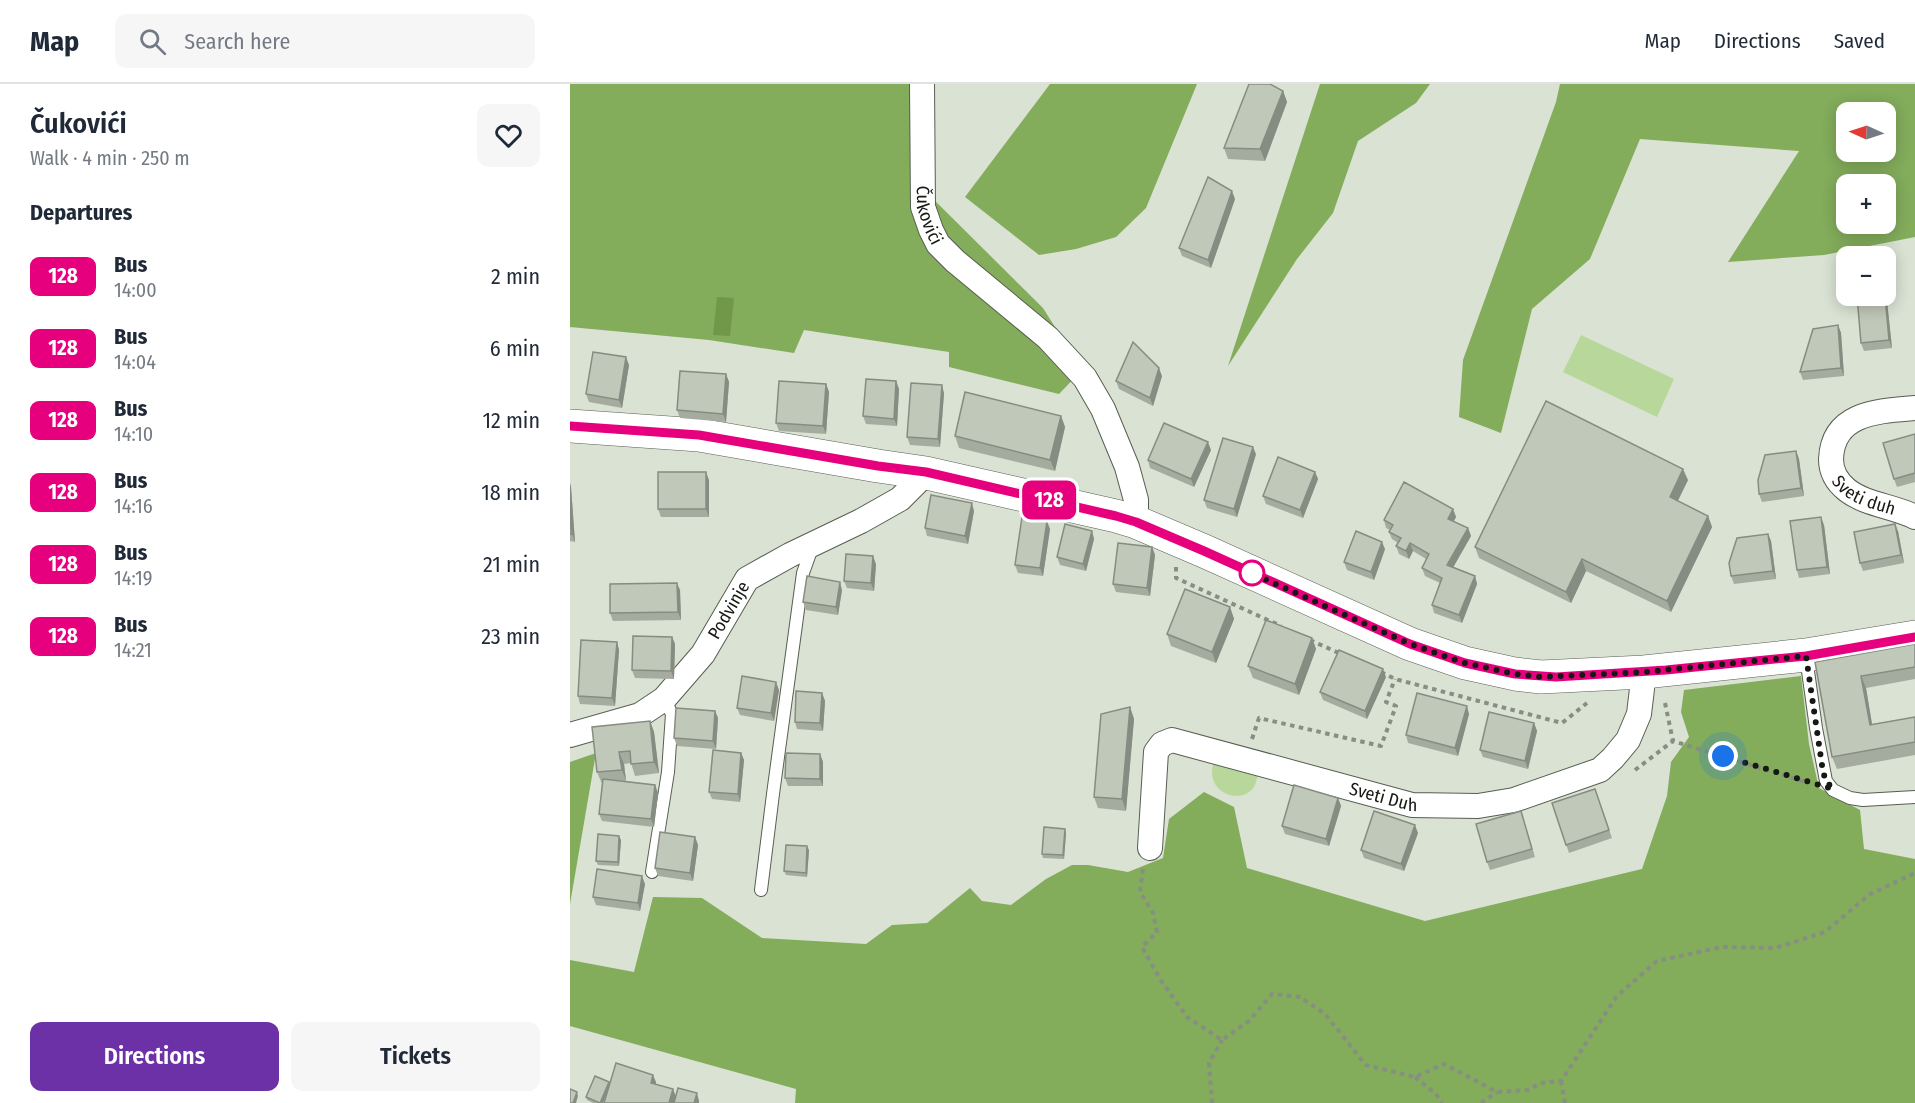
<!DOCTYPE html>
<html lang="en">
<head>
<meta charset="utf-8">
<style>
	:root { --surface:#fff; --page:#f6f6f7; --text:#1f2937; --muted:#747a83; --line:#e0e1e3; --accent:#6c31a7 }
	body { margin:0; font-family:"Fira Sans Condensed",sans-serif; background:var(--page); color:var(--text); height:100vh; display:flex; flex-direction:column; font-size:22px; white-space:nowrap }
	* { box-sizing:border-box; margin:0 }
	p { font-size:20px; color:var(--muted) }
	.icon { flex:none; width:33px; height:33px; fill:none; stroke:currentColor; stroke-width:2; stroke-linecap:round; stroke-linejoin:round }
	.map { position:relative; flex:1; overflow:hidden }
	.details { display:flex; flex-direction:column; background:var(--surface); width:570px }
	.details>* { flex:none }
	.badge { padding:0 12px; border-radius:9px; font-size:21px; line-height:39px }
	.needle { width:39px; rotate:273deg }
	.fabs { position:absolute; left:1266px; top:18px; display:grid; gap:12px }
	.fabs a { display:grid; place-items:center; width:60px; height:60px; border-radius:12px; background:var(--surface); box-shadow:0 3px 15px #0003; font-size:30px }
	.you { position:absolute; width:30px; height:30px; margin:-15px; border:4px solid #fff; border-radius:50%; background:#1a73e8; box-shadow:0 0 0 9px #1a73e833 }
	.map>.badge { position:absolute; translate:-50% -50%; box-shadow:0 0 0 3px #fff }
	h2 { padding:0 30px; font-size:22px; line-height:54px }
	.round { display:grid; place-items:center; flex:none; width:63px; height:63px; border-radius:12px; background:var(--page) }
	.summary { display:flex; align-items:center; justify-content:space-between; height:102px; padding:0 30px }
	h1 { font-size:28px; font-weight:600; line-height:45px }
	.action { display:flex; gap:12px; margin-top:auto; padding:12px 30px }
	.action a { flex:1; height:69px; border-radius:12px; background:var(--accent); color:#fff; font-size:24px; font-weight:600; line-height:69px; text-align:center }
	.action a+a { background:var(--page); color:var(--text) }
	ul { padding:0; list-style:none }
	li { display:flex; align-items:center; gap:18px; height:72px; padding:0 30px }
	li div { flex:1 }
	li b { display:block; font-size:22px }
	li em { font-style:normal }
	li .badge { min-width:66px; font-weight:700; text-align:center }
	header { display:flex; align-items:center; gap:36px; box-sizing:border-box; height:84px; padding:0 30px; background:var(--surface); border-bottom:2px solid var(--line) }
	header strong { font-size:28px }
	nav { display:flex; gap:33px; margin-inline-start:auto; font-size:21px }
	.search { width:420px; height:54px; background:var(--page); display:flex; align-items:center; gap:15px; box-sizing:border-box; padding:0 21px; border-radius:12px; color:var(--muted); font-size:22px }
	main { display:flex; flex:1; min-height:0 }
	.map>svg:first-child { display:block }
	.green { fill:#b7d89a }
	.forest { fill:#83ac5b; fill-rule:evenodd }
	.water { fill:#709848 }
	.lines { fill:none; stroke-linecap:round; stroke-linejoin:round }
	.lane-casing { stroke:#575e51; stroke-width:14 }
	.street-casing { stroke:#575e51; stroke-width:26 }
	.secondary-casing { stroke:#575e51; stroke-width:34 }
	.path { stroke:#878e83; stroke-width:4; stroke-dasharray:4.5 4.5; stroke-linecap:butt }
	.lane { stroke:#fff; stroke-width:12 }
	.street { stroke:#fff; stroke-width:24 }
	.secondary { stroke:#fff; stroke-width:33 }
	.wall { fill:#a5ac9f }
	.shaded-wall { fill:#868c82 }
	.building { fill:#c0c8b9; stroke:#868c82; stroke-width:1.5 }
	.line-casing { stroke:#fff; stroke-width:14 }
	.line { stroke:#e6007e; stroke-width:9 }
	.walk { stroke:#151813; stroke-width:6; stroke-dasharray:0 10.8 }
	.stop-dot { fill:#fff; stroke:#e6007e; stroke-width:3 }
	.labels { text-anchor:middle; stroke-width:4.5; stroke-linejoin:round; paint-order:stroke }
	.street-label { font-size:18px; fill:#151813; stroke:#fff }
</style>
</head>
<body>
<header>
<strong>Map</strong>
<div class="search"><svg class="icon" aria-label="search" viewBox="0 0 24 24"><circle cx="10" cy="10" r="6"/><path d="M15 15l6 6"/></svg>Search here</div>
<nav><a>Map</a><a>Directions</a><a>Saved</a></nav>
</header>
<main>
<section class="details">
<div class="summary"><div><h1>Čukovići</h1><p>Walk · 4 min · 250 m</p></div><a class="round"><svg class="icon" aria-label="heart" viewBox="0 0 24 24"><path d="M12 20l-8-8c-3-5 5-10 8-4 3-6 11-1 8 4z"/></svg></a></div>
<h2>Departures</h2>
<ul>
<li><span class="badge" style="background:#e6007e;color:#fff">128</span><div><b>Bus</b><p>14:00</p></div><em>2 min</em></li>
<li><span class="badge" style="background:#e6007e;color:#fff">128</span><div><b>Bus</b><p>14:04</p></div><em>6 min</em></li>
<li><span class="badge" style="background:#e6007e;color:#fff">128</span><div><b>Bus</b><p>14:10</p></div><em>12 min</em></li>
<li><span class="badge" style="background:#e6007e;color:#fff">128</span><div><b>Bus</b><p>14:16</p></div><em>18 min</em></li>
<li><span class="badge" style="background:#e6007e;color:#fff">128</span><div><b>Bus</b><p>14:19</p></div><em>21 min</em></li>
<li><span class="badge" style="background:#e6007e;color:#fff">128</span><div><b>Bus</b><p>14:21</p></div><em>23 min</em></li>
</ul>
<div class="action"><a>Directions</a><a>Tickets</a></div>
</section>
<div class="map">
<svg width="1345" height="1019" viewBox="0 0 1345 1019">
	<rect width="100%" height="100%" fill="#d9e2d3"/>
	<!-- green -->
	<g class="green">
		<path d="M1011 251 1104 295 1087 333 993 288Z"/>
		<path d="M644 677 689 689C687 693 686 699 684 703 671 722 633 709 644 677Z"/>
	</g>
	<!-- forest -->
	<g class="forest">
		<path d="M0 0H349L345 97 473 224 512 286 489 310 379 283V268L234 246 224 269 139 256 0 243Z"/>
		<path d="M480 0H627L576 124 546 153 506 165 469 171 395 113Z"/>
		<path d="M750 0H860L846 19 788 57 763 129 727 175 658 282Z"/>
		<path d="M990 0H1345V153L1254 171 1158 178 1229 67 1070 55 1020 175 962 225 931 349 889 333 893 276 986 18ZM1316 28V68H1276V28ZM1316 100V140H1276V100Z"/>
		<path d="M1231 592 1239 660 1249 704 1290 726 1294 765 1345 775V1019H225L226 1005 0 942V876L64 888 83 813 132 814 192 854 296 860 322 841 357 839 400 804 412 817 441 821 476 795 502 781H518L558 788 593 774 599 735 634 708 664 723 677 784 855 837 1072 785 1097 712 1101 678 1119 653 1111 628 1114 606Z"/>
		<path d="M26 669 0 820V678Z"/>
	</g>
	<!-- water -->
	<path class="water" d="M147 213 164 214 160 252 143 251Z"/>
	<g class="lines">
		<!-- lane casing -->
		<g class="lane-casing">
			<g id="lane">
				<path d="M1236 573 1246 644 1256 697 1263 706 1280 714 1293 716 1345 713"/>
				<path d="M82 788 98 688 102 630 94 615"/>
				<path d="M191 806 203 710 233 489 243 461"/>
			</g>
		</g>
		<!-- street casing -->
		<g class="street-casing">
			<g id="street">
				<path id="s1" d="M352 0 353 123 361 146 368 160 385 177 478 254 515 294 533 325 557 383 566 416V438"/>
				<path id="s2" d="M1345 324C1309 327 1263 328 1261 375 1261 388 1267 398 1277 406 1296 421 1324 422 1345 433"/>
				<path id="s3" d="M0 651 70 631 94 615 133 570 177 495 220 471 291 437 330 415 356 389"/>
				<path id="s4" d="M580 764 586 668 592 660 602 656 842 721 908 722 944 716 1030 686 1043 674 1058 656 1069 630 1074 588"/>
			</g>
		</g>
		<!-- secondary casing -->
		<g class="secondary-casing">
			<path id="secondary" d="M0 342 129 351 308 382 356 389 546 432 566 438 634 467 840 560 895 579 945 590 971 593 1074 588 1236 571 1345 553"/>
		</g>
		<!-- path -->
		<g class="path">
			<path d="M606 483V494L711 542"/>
			<path d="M740 556 771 570"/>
			<path d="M811 588 825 595 992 639 1017 619"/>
			<path d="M1095 619 1103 657"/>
			<path d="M682 655 689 634 811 662 826 622 816 618 825 595"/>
			<path d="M1065 686 1103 657 1239 699"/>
			<path d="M573 785 570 808 583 829 587 848 572 863 590 895 617 933 652 956 679 937 702 910 730 913 755 930 796 981 845 993 874 980 927 1008 959 1006 970 999 991 997 1047 912 1087 877 1152 863 1205 864 1255 848 1300 810 1345 789"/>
			<path d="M845 993 866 1010 872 1019"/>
			<path d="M991 997 995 1019"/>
			<path d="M642 1019 639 979 652 956"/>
			<path d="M911 1019 927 1008"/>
		</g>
		<!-- lane -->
		<use href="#lane" class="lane"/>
		<!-- street -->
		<use href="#street" class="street"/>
		<!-- secondary -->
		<use href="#secondary" class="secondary"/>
	</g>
	<!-- wall -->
	<g class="wall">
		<path d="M713 7 717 18 695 77 658 75 654 64Z"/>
		<path d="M665 115 641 184 612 172 609 164Z"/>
		<path d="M1317 217 1322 264 1294 267 1291 259Z"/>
		<path d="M1268 241 1271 249 1274 292 1233 296 1230 288Z"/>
		<path d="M59 281 52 324 19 318 16 310Z"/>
		<path d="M156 290 159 298 156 338 110 334 107 326Z"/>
		<path d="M592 292 583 322 549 305 546 297Z"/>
		<path d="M326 297 329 305 327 342 296 340 293 332Z"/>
		<path d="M256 300 259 308 256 350 209 347 206 339Z"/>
		<path d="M374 309 370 363 340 361 337 353Z"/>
		<path d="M491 332 495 343 485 387 389 364 385 352Z"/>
		<path d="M1345 350V398L1327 403 1324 395Z"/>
		<path d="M641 366 624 403 580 384 578 376Z"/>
		<path d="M1226 367 1229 375 1234 412 1192 418 1189 410Z"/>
		<path d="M686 370 667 433 637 424 634 416Z"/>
		<path d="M745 388 748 395 733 434 696 420 693 412Z"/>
		<path d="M139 396V433H91L88 425Z"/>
		<path d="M1118 396 1108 417 1138 432 1142 443 1101 528 1016 487 1001 519 909 474 905 463Z"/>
		<path d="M0 399 1 403 5 458 0 457Z"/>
		<path d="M883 425 886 433 884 437 898 444 901 452 883 483 905 492 907 500 892 539 864 529 862 521 870 499 855 492 852 484 856 475 843 467 839 475 829 470 826 462 828 459 822 455 819 448 820 446 816 444 814 436Z"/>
		<path d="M404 427 398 460 357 452 355 444Z"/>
		<path d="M1254 441 1260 490 1229 494 1227 486Z"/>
		<path d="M480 445 473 492 448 489 445 481Z"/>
		<path d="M522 447 524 455 516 487 490 481 487 473Z"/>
		<path d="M1328 447 1334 479 1293 487 1290 479Z"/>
		<path d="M1198 450 1201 457 1206 495 1164 500 1161 492Z"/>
		<path d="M582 463 585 471 580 512 546 508 543 500Z"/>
		<path d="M815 465 804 496 777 486 774 478Z"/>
		<path d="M306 480 304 507 277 504 274 497Z"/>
		<path d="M110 506 111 536 43 537 40 529Z"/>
		<path d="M272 506 268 531 236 526 233 518Z"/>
		<path d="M660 523 664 535 646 579 601 562 597 550Z"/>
		<path d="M102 553 105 560 104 595 65 594 62 586Z"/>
		<path d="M742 554 746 565 729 611 683 594 678 582Z"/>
		<path d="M47 558 49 566 45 622 10 620 8 612Z"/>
		<path d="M1345 560V595L1296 604 1302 640 1345 633V671L1267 685 1262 673 1245 578Z"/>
		<path d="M816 593 797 635 753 616 750 608Z"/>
		<path d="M209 606 204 637 170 631 167 624Z"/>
		<path d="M252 609 255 617 253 647 227 645 225 638Z"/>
		<path d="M560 623 564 635 556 727 528 724 524 713Z"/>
		<path d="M145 627 148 634 146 665 107 662 104 654Z"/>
		<path d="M899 630 888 672 838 659 836 651Z"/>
		<path d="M80 637 84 648 89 689 65 692 61 679 54 680 56 697 85 701 88 709 84 743 32 737 29 730 32 700 27 688Z"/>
		<path d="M964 639 967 647 958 685 913 673 910 666Z"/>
		<path d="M171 669 174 676 170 718 142 715 139 708Z"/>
		<path d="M250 670 253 678V702H218L215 694Z"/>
		<path d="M1025 705 1042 754 999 769 982 719Z"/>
		<path d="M768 714 771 722 759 762 715 750 712 742Z"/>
		<path d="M951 727 965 773 920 786 917 778Z"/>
		<path d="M496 749 494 775 473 774 472 770Z"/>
		<path d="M848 749 834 787 794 774 791 766Z"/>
		<path d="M125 753 128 761 123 797 88 792 85 784Z"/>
		<path d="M51 756 49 782 28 781 26 777Z"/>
		<path d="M239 766 237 793 216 791 214 787Z"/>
		<path d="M75 800 70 827 26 821 23 813Z"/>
		<path d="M39 998 40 1000 86 998V1000L103 1005 106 1013 129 1017 37 1011 33 1019H23L17 1016 16 1013Z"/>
	</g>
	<!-- shaded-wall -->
	<g class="shaded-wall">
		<path d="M713 7 717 18 695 77 690 65Z"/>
		<path d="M662 107 665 115 641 184 638 176Z"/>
		<path d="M1315 212 1317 217 1322 264 1319 256Z"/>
		<path d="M1268 241 1271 249 1274 292 1271 284Z"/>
		<path d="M56 273 59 281 52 324 49 316Z"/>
		<path d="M589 284 592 292 583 322 580 314Z"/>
		<path d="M156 290 159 298 156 338 153 330Z"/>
		<path d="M326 297 329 305 327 342 324 335Z"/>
		<path d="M256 300 259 308 256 350 253 342Z"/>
		<path d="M372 301 374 309 370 363 368 355Z"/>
		<path d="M491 332 495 343 485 387 480 376Z"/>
		<path d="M638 358 641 366 624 403 621 395Z"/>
		<path d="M683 363 686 370 667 433 664 425Z"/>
		<path d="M1226 367 1229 375 1234 412 1231 404Z"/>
		<path d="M1113 385 1118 396 1104 424 1100 413Z"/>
		<path d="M136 388 139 396V433L136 425Z"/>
		<path d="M745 388 748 395 733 434 730 426Z"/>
		<path d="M0 399 1 403 5 458 2 450 0 418Z"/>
		<path d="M402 419 404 427 398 460 395 452Z"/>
		<path d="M883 425 886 433 881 442 878 435Z"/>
		<path d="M1138 432 1142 443 1101 528 1097 517Z"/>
		<path d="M1251 433 1254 441 1260 490 1257 483Z"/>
		<path d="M477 437 480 445 473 492 470 484Z"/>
		<path d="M1325 440 1328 447 1334 479 1331 471Z"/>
		<path d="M898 444 901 452 880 489 877 481Z"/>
		<path d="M522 447 524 455 516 487 513 480Z"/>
		<path d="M1198 450 1201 457 1206 495 1203 487Z"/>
		<path d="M812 458 815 465 804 496 801 488Z"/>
		<path d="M840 459 843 467 839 475 836 467Z"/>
		<path d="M582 463 585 471 580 512 577 504Z"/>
		<path d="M303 472 306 480 304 507 301 499Z"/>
		<path d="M1012 475 1016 487 1001 519 996 508Z"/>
		<path d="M905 492 907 500 892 539 889 531Z"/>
		<path d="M270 498 272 506 268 531 266 523Z"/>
		<path d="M107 499 110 506 111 536 108 528Z"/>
		<path d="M660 523 664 535 646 579 642 568Z"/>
		<path d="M102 553 105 560 104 595 101 587Z"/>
		<path d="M742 554 746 565 729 611 725 600Z"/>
		<path d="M47 558 49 566 45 622 42 614Z"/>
		<path d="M813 585 816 593 797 635 795 627Z"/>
		<path d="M1291 592 1296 604 1304 652 1300 641Z"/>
		<path d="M206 598 209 606 204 637 201 629Z"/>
		<path d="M252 609 255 617 253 647 250 639Z"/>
		<path d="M897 622 899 630 888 672 885 664Z"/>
		<path d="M560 623 564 635 556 727 552 715Z"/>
		<path d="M145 627 148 634 146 665 143 657Z"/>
		<path d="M80 637 84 648 89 689 84 678Z"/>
		<path d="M964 639 967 647 958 685 955 677Z"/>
		<path d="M49 668 54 680 56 697 52 686Z"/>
		<path d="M171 669 174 676 170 718 168 710Z"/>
		<path d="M250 670 253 678V702L250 695Z"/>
		<path d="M85 701 88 709 84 743 81 735Z"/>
		<path d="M768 714 771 722 759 762 756 755Z"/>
		<path d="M845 741 848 749 834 787 831 780Z"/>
		<path d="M495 745 496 749 494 775 493 771Z"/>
		<path d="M49 752 51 756 49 782 48 778Z"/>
		<path d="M125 753 128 761 123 797 120 789Z"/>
		<path d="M237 762 239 766 237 793 236 789Z"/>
		<path d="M72 792 75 800 70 827 68 819Z"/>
		<path d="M83 991 86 998 84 1007 81 999Z"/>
		<path d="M39 998 40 1002 33 1019H30Z"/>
		<path d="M103 1005 106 1013 105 1019H99Z"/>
		<path d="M7 1008 8 1012 6 1019H3Z"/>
		<path d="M127 1009 129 1017V1019H124Z"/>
	</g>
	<!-- building -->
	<g class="building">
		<path d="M679 0H700L713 7 690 65 654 64Z"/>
		<path d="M638 93 662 107 638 176 609 164Z"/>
		<path d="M1287 212H1315L1319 256 1291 259Z"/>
		<path d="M1268 241 1271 284 1230 288 1243 245Z"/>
		<path d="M563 258 589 284 580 314 546 297Z"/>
		<path d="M23 268 56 273 49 316 16 310Z"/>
		<path d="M110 287 156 290 153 330 107 326Z"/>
		<path d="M296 295 326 297 324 335 293 332Z"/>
		<path d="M209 297 256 300 253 342 206 339Z"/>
		<path d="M341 299 372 301 368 355 337 353Z"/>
		<path d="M395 308 491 332 480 376 385 352Z"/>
		<path d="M976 317 1113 385 1100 413 1138 432 1097 517 1012 475 996 508 905 463Z"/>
		<path d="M594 339 638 358 621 395 578 376Z"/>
		<path d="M1345 350V389L1324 395 1313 359Z"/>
		<path d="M653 354 683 363 664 425 634 416Z"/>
		<path d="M1226 367 1231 404 1189 410 1188 396 1195 371Z"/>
		<path d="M708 373 745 388 730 426 693 412Z"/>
		<rect x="88" y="388" width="48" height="37"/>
		<path d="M834 398 883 425 878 435 898 444 877 481 905 492 889 531 862 521 872 494 852 484 859 470 840 459 836 467 826 462 831 454 819 448 823 441 814 436Z"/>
		<path d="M361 411 402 419 395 452 355 444Z"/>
		<path d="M0 418 2 450H0Z"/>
		<path d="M452 433 477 437 470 484 445 481Z"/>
		<path d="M1251 433 1257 483 1227 486 1220 437Z"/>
		<path d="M495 440 522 447 513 480 487 473Z"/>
		<path d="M1325 440 1331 471 1290 479 1284 448Z"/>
		<path d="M786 447 812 458 801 488 774 478Z"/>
		<path d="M1198 450 1203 487 1161 492 1159 479 1167 454Z"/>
		<path d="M548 459 582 463 577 504 543 500Z"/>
		<path d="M276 470 303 472 301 499 274 497Z"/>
		<path d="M237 492 270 498 266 523 233 518Z"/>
		<path d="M107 499 108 528 40 529V500Z"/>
		<path d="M615 505 660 523 642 568 597 550Z"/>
		<path d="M696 536 742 554 725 600 678 582Z"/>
		<path d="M63 552 102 553 101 587 62 586Z"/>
		<path d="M11 556 47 558 42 614 8 612Z"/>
		<path d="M1345 560V583L1291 592 1300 641 1345 633V658L1262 673 1245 578Z"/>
		<path d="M769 566 813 585 795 627 750 608Z"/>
		<path d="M172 592 206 598 201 629 167 624Z"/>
		<path d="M226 607 252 609 250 639 225 638Z"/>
		<path d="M847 609 897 622 885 664 836 651Z"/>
		<path d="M560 623 552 715 524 713 531 630Z"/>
		<path d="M106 624 145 627 143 657 104 654Z"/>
		<path d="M919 628 964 639 955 677 910 666Z"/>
		<path d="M80 637 84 678 61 680 60 667 49 668 52 686 27 688 22 643Z"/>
		<path d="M143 666 171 669 168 710 139 708Z"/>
		<path d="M216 669 250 670V695L215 694Z"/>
		<path d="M33 695 85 701 81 735 29 730Z"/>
		<path d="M724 701 768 714 756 755 712 742Z"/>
		<path d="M1025 705 1039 746 996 761 982 719Z"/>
		<path d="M804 727 845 741 831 780 791 766Z"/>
		<path d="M951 727 962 765 917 778 906 740Z"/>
		<path d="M474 743 495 745 493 771 472 770Z"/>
		<path d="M90 748 125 753 120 789 85 784Z"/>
		<path d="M28 750 49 752 48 778 26 777Z"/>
		<path d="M216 761 237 762 236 789 214 787Z"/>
		<path d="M27 785 72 792 68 819 23 813Z"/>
		<path d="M46 979 83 991 81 999 103 1005 99 1019H34Z"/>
		<path d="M25 992 39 998 30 1019 16 1013Z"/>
		<path d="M108 1004 127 1009 124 1019H104Z"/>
		<path d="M0 1005 7 1008 3 1019H0Z"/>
	</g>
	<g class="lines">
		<!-- line casing -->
		<g class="line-casing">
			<path id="line" d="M0 342 129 351 308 382 356 388 546 432 566 438 634 467 840 560 895 579 945 590 986 593 1096 586 1236 572 1345 553"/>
		</g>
		<!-- line -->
		<use href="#line" class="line"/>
		<!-- walk -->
		<path class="walk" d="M682 489 679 488 840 560 895 579 945 590 971 593 1074 588 1236 572 1253 688 1256 697 1263 705 1153 672"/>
	</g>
	<!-- markers -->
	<circle class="stop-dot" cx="682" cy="489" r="12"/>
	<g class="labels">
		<!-- street labels -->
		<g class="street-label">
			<text dy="6" stroke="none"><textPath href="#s1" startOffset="132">Čukovići</textPath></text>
			<text dy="6" stroke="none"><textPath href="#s2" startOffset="164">Sveti duh</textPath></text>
			<text dy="6" stroke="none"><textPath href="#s3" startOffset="212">Podvinje</textPath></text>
			<text dy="6" stroke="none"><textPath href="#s4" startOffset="336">Sveti Duh</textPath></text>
		</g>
	</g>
</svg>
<div class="fabs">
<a><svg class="needle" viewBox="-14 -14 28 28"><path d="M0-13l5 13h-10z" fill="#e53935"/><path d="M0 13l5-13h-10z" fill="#747a83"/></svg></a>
<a>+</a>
<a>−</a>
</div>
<div class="you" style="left:1153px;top:672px"></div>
<b class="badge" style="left:479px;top:416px;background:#e6007e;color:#fff">128</b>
</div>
</main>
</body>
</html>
